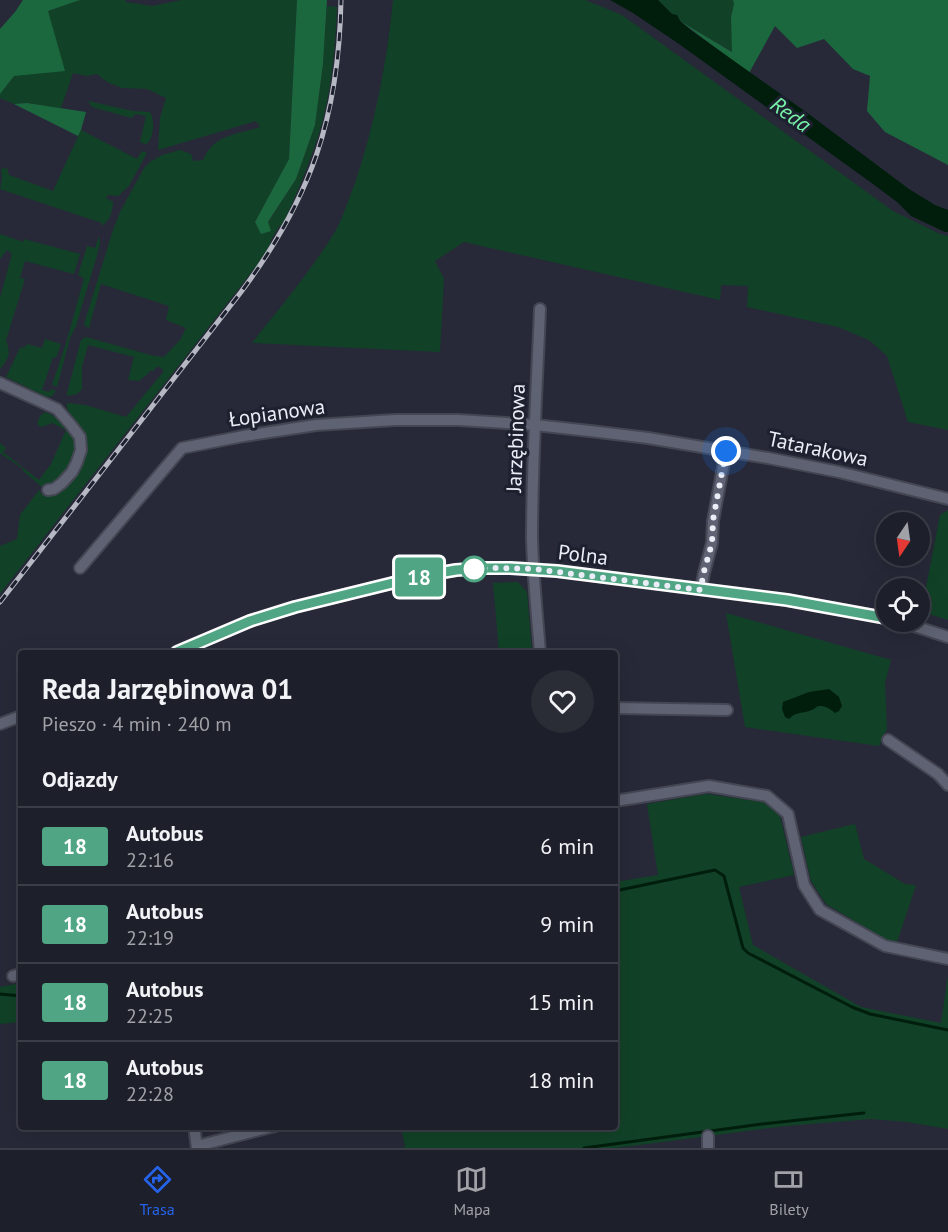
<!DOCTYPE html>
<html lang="pl">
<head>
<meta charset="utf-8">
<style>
	:root { --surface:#1d1f2a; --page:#2a2c36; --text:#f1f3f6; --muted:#a0a2a8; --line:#3b3d47; --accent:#2563eb }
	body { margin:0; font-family:"PT Sans",sans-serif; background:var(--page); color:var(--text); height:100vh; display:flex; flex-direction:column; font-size:22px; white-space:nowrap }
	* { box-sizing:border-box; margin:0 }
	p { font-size:20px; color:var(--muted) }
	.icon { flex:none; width:33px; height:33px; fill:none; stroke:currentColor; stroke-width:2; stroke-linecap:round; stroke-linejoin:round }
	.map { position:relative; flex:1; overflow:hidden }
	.panel { position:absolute; left:18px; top:650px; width:600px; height:480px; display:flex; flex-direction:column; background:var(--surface); border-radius:6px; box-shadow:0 6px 24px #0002,0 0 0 2px var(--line) }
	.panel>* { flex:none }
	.badge { padding:0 12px; border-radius:4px; font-size:21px; line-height:39px }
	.needle { width:39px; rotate:193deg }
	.tools { position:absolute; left:876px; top:512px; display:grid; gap:12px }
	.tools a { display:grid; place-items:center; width:54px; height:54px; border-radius:50%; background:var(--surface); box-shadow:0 6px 24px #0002,0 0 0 2px var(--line); font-size:30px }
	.you { position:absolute; width:30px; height:30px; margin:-15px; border:4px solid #fff; border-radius:50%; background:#1a73e8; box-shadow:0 0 0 9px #1a73e833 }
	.map>.badge { position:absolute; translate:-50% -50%; box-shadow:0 0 0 3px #fff }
	h2 { padding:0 24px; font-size:22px; line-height:54px }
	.round { display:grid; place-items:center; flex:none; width:63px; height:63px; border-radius:32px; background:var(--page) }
	.head { display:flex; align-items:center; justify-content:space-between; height:102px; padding:0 24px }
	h1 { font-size:28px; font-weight:800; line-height:45px }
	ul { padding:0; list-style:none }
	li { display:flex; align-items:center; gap:18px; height:78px; padding:0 24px; border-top:2px solid var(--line) }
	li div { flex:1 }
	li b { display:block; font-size:22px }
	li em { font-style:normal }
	li .badge { min-width:66px; font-weight:700; text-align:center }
	.tabs { display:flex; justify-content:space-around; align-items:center; height:84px; border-top:2px solid var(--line); background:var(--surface); font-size:16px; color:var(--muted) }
	.tabs a { display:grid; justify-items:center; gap:3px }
	.tabs .on { color:var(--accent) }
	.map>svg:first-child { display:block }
	.green { fill:#114227 }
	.forest { fill:#1c683e }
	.water { fill:#011e0d }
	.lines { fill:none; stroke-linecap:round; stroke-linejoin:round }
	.stream { stroke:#011e0d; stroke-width:3 }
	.minor-casing { stroke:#444653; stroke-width:14 }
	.minor { stroke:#5e6272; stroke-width:10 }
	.rail-casing { stroke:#b6b8c3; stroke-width:5 }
	.rail { stroke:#1d202e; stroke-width:3; stroke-dasharray:9; stroke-linecap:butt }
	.line-casing { stroke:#fff; stroke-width:14 }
	.line { stroke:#50a684; stroke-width:9 }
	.walk { stroke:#eaecf6; stroke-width:6; stroke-dasharray:0 10.8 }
	.stop-dot { fill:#fff; stroke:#50a684; stroke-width:3 }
	.labels { text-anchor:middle; stroke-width:6; stroke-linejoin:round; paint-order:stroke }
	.street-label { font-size:21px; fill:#eaecf6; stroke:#1d202e }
	.water-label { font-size:22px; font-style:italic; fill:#77f3a8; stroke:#1d202e }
</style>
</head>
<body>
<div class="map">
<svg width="948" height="1148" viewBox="0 0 948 1148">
	<rect width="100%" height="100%" fill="#272938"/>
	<!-- green -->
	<g class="green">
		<path d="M80 0H125L126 2 152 6 182 0H297L289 159 255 222 261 234 296 179 315 125 323 64 327 6 337 7C335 52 331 97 317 140 307 169 295 198 282 226L280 225 270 242 271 243 257 265C172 375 85 484 0 594V546L17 539 20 515 39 490 42 495C63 496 72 470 81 454L67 407V403L85 405 126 417 164 371 158 366 153 371H149L148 374 139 381 128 380 134 357 88 345 82 367V389L77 394 68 396 67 393 81 340 86 337 154 356 164 357 180 340 186 328 166 320 169 306 101 284 89 328 85 326 84 324 113 230 120 212 144 168 150 162 162 155 180 150 191 154 193 161 203 160C214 134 237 135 260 127L256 121 158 150 160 118 166 98 147 89 122 88 107 82 97 74 87 76 73 73 61 108 27 103 14 104 0 98V94L14 76 48 11Z"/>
		<path d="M393 0H585L622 15 893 211 940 234 948 236V430L908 422 887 356 869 340 838 327 747 307 748 286 721 285 720 300 464 242 435 261 444 279 440 352 252 343C281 306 312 270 336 230 344 215 349 198 355 183 375 124 387 62 393 0Z"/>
		<path d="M658 0H733L734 4 731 17 733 52 680 21 677 15 672 14Z"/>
		<path d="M88 101 133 111 150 112C155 122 154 134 148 143L145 144 140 142 146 116 136 114 131 118 92 107Z"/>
		<path d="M81 130 137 159 142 151 147 153 129 186 118 196 108 195 106 198 113 202C113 211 110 220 102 226V223L0 189 2 179 1 169 7 168 9 175 53 191Z"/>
		<path d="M0 234 23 242 24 239 80 254 74 274 25 261 20 278 25 279 6 340C11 354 9 358 0 369V298L12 254 7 250 0 259Z"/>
		<path d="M99 236 100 243 96 259 76 326 70 338 57 387 52 385 67 340 84 278 78 275 87 246 95 248Z"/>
		<path d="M45 339 61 344 56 358 53 357 42 390 49 392 51 389 56 391 52 396 47 397 6 377 20 348 25 347 27 344 42 348Z"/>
		<path d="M45 412C64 420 72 426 79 446L64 479 48 488 42 487 23 471V469L0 453V443L6 448 3 452 39 480 51 464 66 430 52 423 41 427 37 424 40 416Z"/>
		<path d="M948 510V620L929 614 923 603 940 515Z"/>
		<path d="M518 582 527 592 532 652H499L493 583Z"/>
		<path d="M726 613 891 660 885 683 887 729 879 746 745 727Z"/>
		<path d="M706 794 763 802 780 816 794 875 739 887 753 945 861 1007 941 1023 948 975V1129L907 1122 871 1119 786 1126 616 1148H401L405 1147 401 1127 615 1126V882L658 875 647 804Z"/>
		<path d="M855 824 864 859 905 884 916 885 897 942 887 940 826 904 811 881 801 837Z"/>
		<path d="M21 983V1022L0 1024V987Z"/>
	</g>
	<!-- forest -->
	<g class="forest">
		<path d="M23 0H80L48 11 65 71 14 76 0 94V29L15 12Z"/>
		<path d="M297 0H327L323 64 315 125 296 179 268 222 271 231 261 234 255 222 289 159Z"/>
		<path d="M733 0H948V165L885 132 867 111 870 76 853 69 824 39 797 48 775 26 749 73 680 21 732 52 731 17 734 4Z"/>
		<path d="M27 103 86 112 81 130 78 136 14 104Z"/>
	</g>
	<!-- water -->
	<g class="water">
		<path d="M610 0H658L672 14 677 15 680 21 692 31 806 112 909 189 935 205 948 210V232H945L911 216 897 202 873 184 679 44 633 13Z"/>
		<path d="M829 689 839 697 842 706 839 711 835 713C831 710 827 706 821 706 815 706 817 708 812 710 803 714 796 711 789 719L785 717 782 709 783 702 809 692Z"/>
	</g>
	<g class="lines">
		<!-- stream -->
		<g class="stream">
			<path d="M615 891 715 870 724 876 743 948 748 953 852 1007 870 1014 948 1030"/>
			<path d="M0 994 21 996"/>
			<path d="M584 1148 762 1124 864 1113"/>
		</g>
		<!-- minor casing -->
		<g class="minor-casing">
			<g id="minor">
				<path d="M540 309C537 385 532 462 532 538 533 576 537 614 540 652"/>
				<path d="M0 383 57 409 71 425 80 437 81 450 77 462 72 472 62 483 54 489 48 490"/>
				<path d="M80 568 182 448 244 436 316 425 395 420H459L535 425 590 431 648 438 768 458 839 472 948 499"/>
				<path d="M701 589 704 573 712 543 713 521 726 451"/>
				<path d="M899 621 948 637"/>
				<path d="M176 652 250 621 287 609 421 576 456 570 484 568H516L557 571 787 600 886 618"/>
				<path d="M615 708 727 710"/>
				<path d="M0 724 21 716"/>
				<path d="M888 740 938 774 948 785"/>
				<path d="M615 801 709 786 767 796 788 814 804 885 820 910 885 946 948 959"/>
				<path d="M13 976 21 974"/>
				<path d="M194 1126 197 1148"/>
				<path d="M197 1146 275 1126"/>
				<path d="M708 1148V1136"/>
			</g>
		</g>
		<!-- minor -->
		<use href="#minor" class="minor"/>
		<!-- rail casing -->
		<g class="rail-casing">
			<path id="rail" d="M0 602 241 292C311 198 339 117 341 0"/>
		</g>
		<!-- rail -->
		<use href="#rail" class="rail"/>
	</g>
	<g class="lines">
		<!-- line casing -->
		<g class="line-casing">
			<path id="line" d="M177 652 250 621 295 607 421 576 456 570 484 568H510L557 571 787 600 886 618"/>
		</g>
		<!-- line -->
		<use href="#line" class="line"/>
		<!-- walk -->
		<path class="walk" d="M474 569 495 568 534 569 701 590 703 575 712 543 713 520 726 451"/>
	</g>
	<!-- markers -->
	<circle class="stop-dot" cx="474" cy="569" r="12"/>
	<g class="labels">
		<!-- street labels -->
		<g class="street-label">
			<text transform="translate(277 413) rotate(-8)" y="7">Łopianowa</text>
			<text transform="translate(516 438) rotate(-88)" y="7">Jarzębinowa</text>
			<text transform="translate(818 449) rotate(12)" y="7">Tatarakowa</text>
			<text transform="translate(583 555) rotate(7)" y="7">Polna</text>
		</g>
		<!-- water labels -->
		<g class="water-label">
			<text transform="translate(791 114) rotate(36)" y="8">Reda</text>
		</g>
	</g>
</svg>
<div class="tools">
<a><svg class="needle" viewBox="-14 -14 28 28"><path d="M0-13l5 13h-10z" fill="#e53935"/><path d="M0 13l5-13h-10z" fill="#a0a2a8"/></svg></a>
<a><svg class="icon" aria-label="locate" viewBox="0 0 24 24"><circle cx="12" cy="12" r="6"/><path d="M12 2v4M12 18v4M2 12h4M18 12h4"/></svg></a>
</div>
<div class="you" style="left:726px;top:451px"></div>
<b class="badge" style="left:419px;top:577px;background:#50a684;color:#fff">18</b>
<section class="panel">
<div class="head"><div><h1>Reda Jarzębinowa 01</h1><p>Pieszo · 4 min · 240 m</p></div><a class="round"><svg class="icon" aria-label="heart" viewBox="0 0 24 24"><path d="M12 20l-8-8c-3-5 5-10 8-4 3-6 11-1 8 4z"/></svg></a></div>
<h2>Odjazdy</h2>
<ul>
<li><span class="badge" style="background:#50a684;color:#fff">18</span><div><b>Autobus</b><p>22:16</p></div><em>6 min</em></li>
<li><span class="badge" style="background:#50a684;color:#fff">18</span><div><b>Autobus</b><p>22:19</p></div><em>9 min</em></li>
<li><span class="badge" style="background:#50a684;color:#fff">18</span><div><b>Autobus</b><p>22:25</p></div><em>15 min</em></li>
<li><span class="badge" style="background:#50a684;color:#fff">18</span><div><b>Autobus</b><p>22:28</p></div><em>18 min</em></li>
</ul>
</section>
</div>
<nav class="tabs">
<a class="on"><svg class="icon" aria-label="directions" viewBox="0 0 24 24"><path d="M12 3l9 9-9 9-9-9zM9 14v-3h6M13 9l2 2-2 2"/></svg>Trasa</a>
<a><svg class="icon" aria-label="map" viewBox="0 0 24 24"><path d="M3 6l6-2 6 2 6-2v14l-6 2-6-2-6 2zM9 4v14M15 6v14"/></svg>Mapa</a>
<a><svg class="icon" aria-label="tickets" viewBox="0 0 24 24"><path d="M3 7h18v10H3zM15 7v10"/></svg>Bilety</a>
</nav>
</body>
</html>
